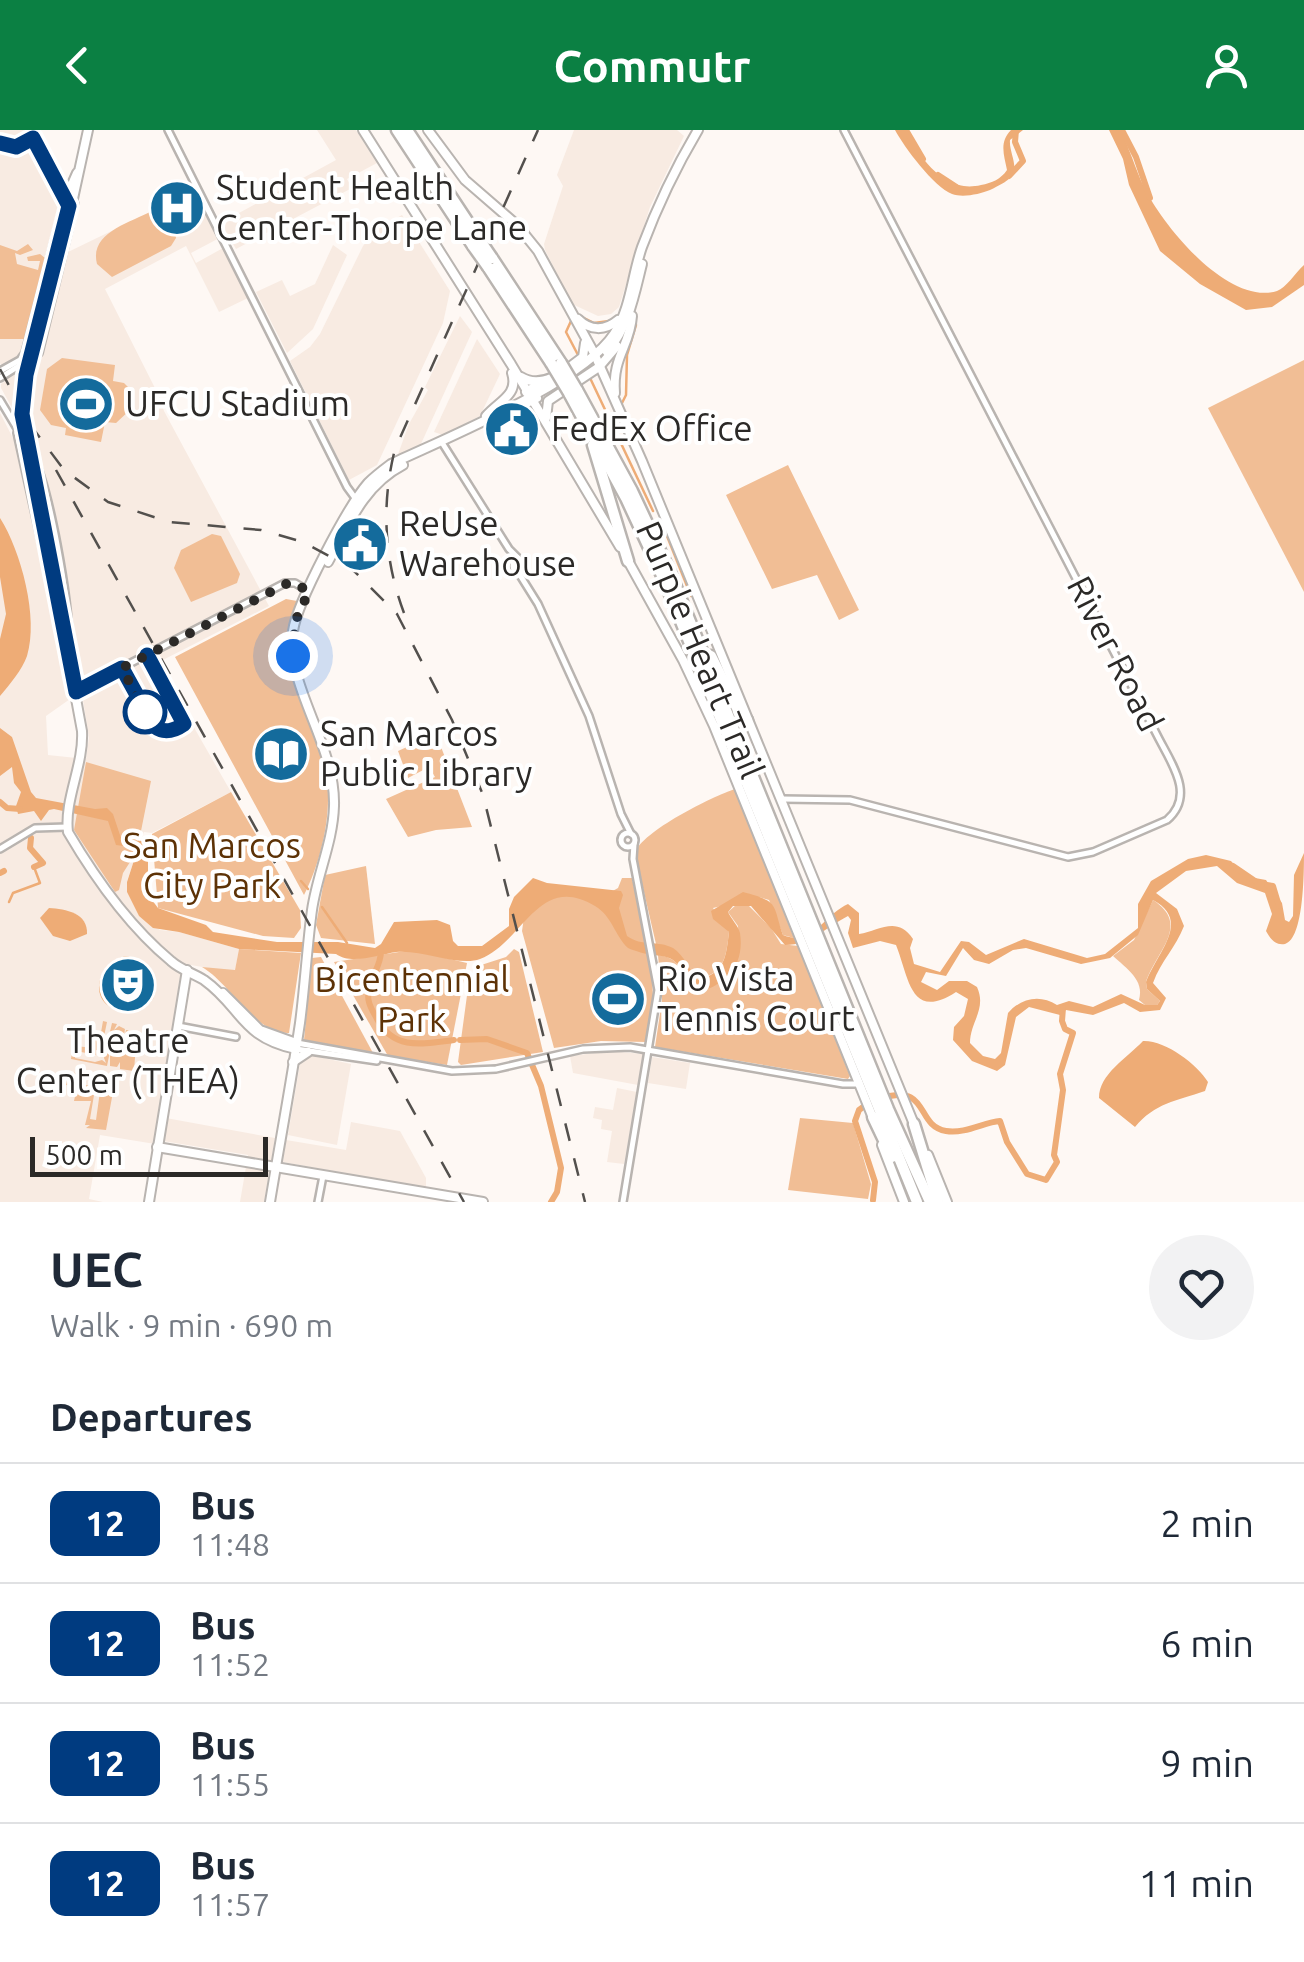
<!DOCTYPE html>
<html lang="en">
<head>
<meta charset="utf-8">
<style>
	:root { --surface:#fff; --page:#f2f2f3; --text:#1f2937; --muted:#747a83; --line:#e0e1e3; --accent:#0b8043 }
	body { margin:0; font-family:Ubuntu,sans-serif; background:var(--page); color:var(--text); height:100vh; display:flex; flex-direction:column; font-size:38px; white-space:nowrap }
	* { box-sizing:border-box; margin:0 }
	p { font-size:32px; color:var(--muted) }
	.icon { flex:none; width:55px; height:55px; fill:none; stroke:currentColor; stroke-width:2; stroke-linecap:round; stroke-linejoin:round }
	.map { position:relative; height:1072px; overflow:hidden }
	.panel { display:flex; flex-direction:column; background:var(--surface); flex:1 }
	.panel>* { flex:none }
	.badge { padding:0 20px; border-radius:15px; font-size:35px; line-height:65px }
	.scale { position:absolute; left:30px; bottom:25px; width:238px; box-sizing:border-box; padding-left:10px; border:5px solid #2b2927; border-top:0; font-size:28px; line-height:35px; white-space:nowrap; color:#2b2927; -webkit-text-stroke:8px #fff; paint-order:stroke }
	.you { position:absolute; width:50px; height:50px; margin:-25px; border:8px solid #fff; border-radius:50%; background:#1a73e8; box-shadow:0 0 0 15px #1a73e833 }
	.map>.badge { position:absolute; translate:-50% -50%; box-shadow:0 0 0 5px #fff }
	h2 { padding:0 50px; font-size:38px; line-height:90px }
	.round { display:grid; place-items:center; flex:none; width:105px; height:105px; border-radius:52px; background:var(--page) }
	.overview { display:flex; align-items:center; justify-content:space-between; height:170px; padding:0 50px }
	h1 { font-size:48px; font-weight:700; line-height:75px }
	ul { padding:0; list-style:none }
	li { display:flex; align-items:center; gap:30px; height:120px; padding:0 50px; border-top:2px solid var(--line) }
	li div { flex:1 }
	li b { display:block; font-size:38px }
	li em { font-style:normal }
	li .badge { min-width:110px; font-weight:700; text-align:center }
	header { display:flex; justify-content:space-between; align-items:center; height:130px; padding:0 50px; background:var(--accent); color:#fff; font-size:45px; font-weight:700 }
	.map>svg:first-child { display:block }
	.built { fill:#f8ebe2 }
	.green { fill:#f1be95 }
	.water { fill:#eeac76; fill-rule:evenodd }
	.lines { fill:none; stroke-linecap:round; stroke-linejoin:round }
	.stream { stroke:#eeac76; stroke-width:2.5 }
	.river { stroke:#eeac76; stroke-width:6 }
	.minor-casing { stroke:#b9b4b0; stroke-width:10 }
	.major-casing { stroke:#b9b4b0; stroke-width:12 }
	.highway-casing { stroke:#b9b4b0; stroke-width:15 }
	.minor { stroke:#fff; stroke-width:5 }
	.major { stroke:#fff; stroke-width:8 }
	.highway { stroke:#fff; stroke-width:10 }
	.rail { stroke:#53504d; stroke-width:2.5; stroke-dasharray:18 18; stroke-linecap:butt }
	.major-bridge-casing { stroke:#b9b4b0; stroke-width:12; stroke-linecap:butt }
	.highway-bridge-casing { stroke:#b9b4b0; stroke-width:15; stroke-linecap:butt }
	.major-bridge { stroke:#fff; stroke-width:8 }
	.highway-bridge { stroke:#fff; stroke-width:10 }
	.line-casing { stroke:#fff; stroke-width:22 }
	.line { stroke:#003b80; stroke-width:15 }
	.walk { stroke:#2b2927; stroke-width:10; stroke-dasharray:0 18 }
	.stop-dot { fill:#fff; stroke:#003b80; stroke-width:5 }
	.labels { text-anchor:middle; stroke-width:8; stroke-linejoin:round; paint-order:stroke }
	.poi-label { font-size:35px; fill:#2b2927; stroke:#fff; text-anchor:start }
	.street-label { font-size:35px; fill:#2b2927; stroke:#fff }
	.park-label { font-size:35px; fill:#5d3206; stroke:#fff }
</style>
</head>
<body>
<header><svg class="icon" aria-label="back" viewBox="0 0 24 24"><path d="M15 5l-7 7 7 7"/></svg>Commutr<svg class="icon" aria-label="person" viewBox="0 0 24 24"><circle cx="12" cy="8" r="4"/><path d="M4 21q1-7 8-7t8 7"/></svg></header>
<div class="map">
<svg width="1304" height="1072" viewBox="0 0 1304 1072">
	<rect width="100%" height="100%" fill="#fef8f4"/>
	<!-- built -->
	<g class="built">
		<path d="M0 0H26L63 71 50 117 68 122 196 60 215 96 336 30 317 0H356L377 33 347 49 352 58 236 119 227 104 191 123 196 133 223 118 248 168 219 182 186 116 105 159 159 266 164 281 269 476 157 533 231 662 152 703 144 702 127 751V762L139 786 160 800 179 802 239 819 235 841 231 842 185 834 179 852 174 900 155 1014 100 1005 89 1069 103 1072H0V283L14 310 70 569 46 586 48 625 86 629 89 607 75 522 70 470 42 332 1 258V254L8 249 0 233Z"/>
		<path d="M574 0H677L684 6 650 77 619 177 611 184 598 186 572 174 545 120 544 114 563 56 557 45Z"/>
		<path d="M402 85 450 161 443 193 377 335 349 350 290 231 310 217 320 204 363 116 377 99Z"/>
		<path d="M333 115 347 125 313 199 287 223 256 162 282 150 290 166 315 154Z"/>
		<path d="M460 186 472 202 420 316 397 327 409 294 428 260 425 257Z"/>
		<path d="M477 209 500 244 480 286 443 305 434 302Z"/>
		<path d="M611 921 643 924 638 955 573 943 570 926Z"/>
		<path d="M310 925 351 934 337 1015 288 1005 300 933Z"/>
		<path d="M652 927 690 933 686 959 648 953Z"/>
		<path d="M617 958 637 962 624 1034 607 1032 612 1001 601 999 602 990 593 988 595 977 613 980Z"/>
		<path d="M166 988 275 1008 264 1072H240L248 1025 163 1011Z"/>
		<path d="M351 992 400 1001 426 1048V1058L283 1032 286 1010 346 1020Z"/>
	</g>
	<!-- green -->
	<g class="green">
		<path d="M152 81 162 82 174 93 176 108 171 116 112 147 97 134C89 103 129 93 152 81Z"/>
		<path d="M28 114 33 120 20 125 15 123 17 134 38 140 40 131H28L27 127 40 124 45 128 28 198 24 209H0V115L17 121Z"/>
		<path d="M62 228 115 235 113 251 124 253 130 259 131 279 116 293 105 292 101 312 65 305 66 298 51 295 40 280 47 239Z"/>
		<path d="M1304 230V462L1208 278Z"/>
		<path d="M788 335 859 480 839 490 817 445 772 459 726 365Z"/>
		<path d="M212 404 221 406 240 444 237 453 191 472 174 438 181 420Z"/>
		<path d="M286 469 297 471C270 530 313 580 325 637 334 678 322 730 304 765L175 527Z"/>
		<path d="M436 604 472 697 436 700 408 707 386 669 435 647 429 637 408 648 398 621Z"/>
		<path d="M86 632 151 651 137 721 123 743 119 760 115 762 74 700Z"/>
		<path d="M735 659 794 808 783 805 769 770 759 767 713 778 729 802C726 827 725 843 697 850 684 833 678 819 656 814L635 723C641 702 713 666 735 659Z"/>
		<path d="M231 662 300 780 301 798 294 808 263 806 158 778 152 704Z"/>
		<path d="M366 736 375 814 321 808 316 795 325 745Z"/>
		<path d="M622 748H632L652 846 653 867 646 912 601 911 554 918 522 801 528 759 535 756 595 771 618 758Z"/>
		<path d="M1153 770C1191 795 1157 820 1146 852L1147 859 1160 871 1157 875H1145L1139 870C1145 850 1126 838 1113 826L1134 810Z"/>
		<path d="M747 774 771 798 781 814 798 816 850 946 848 949 655 917 662 870 658 825C679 827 684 843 690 861L695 863 727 850 739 816 738 796 728 782 736 775Z"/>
		<path d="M239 819 301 823 289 903C255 904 231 854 202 837L235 840Z"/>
		<path d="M514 819 519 822 543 922 461 935 458 932 468 858 477 841 475 837 506 827Z"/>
		<path d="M412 820 467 833 447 935 388 926 334 832Z"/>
		<path d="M321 827 373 923 304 910 312 828Z"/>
		<path d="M103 891 107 892 101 921 96 920V925L76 921 75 928 95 932 102 930 106 933 104 928 112 893 117 894 114 900 119 896 125 899 120 928 126 900 137 901 134 941 120 939V932L117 937 110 936V921L107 936 71 929 73 916 85 917 86 906 100 908Z"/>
		<path d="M70 942 100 947 98 953 72 946 70 952 90 956V964L94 965 90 989 96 990 102 947H105L103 955 106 959 107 949 115 951 106 1000 86 998 90 995H85L91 971H74L77 957 66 955Z"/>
		<path d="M800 988 853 993 871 1054 868 1069 788 1060Z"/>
	</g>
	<!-- water -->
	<g class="water">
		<path d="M895 0H904C922 29 944 64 981 55 992 53 1001 49 1007 40 1004 25 999 12 1011 0H1023L1010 10C1009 20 1016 32 1014 41 1012 50 998 56 990 60 980 64 963 68 952 64 934 57 904 17 895 0Z"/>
		<path d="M1109 0H1120C1130 19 1135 38 1144 57 1163 96 1228 176 1277 161 1286 158 1295 143 1304 135V155L1272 177 1246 180 1200 154 1160 121 1129 55 1123 29Z"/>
		<path d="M0 388C21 421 39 488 27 526 22 540 10 554 0 566V509L6 484 0 447Z"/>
		<path d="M0 598 12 607 31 662 36 668 95 679 107 678 113 684 122 711H148V757L152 770 158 778 206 795 213 802 277 812H338L375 818 381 814 394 792 437 790 450 795 453 811 458 816H482L509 796V779L514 767 533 748 547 753 621 761 623 765 619 778 627 806C642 817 658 810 673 818 684 825 690 841 698 850 725 843 726 827 729 802L713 789 711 781 743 762C780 772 772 773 783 805 812 817 825 784 848 774L859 783V804C879 801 897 785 913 809L910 818 914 834 940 842 961 811 969 812 986 825 1024 809 1087 828 1105 824 1138 798V774L1151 751 1188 729 1206 725 1231 731 1244 746 1266 750 1282 773 1285 790 1289 792 1293 786 1294 745 1304 723C1304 742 1304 809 1285 814 1275 816 1270 808 1266 801L1272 784 1265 763 1237 753 1217 736 1186 741 1156 763 1177 779 1184 796C1176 817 1161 831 1153 853L1166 868 1160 880 1140 882 1124 873 1093 885 1066 880 1060 885 1029 877 1016 887 1005 935 997 941 972 931 953 910 954 897 964 886 968 869 956 862C910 892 909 847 896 815L880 811 853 818 848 803 851 790 848 786C826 797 811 815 785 815L751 776H733L728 782C731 789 738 795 740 803 745 836 725 856 696 863L690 861C674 812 665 834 628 818 615 806 612 786 595 776 538 742 524 812 480 829 459 837 422 819 396 822 378 825 351 835 336 824L239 819 179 802 153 798 139 786 127 762V752L138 718 116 715 108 691 54 679 49 680 41 691 34 681 18 684 16 676 21 662 14 653 12 637 0 646ZM1153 770C1192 791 1157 822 1146 852L1147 859 1160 871 1157 875H1145L1121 864 1093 877 1069 871 1057 875C1040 864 1021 868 1008 883L1001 923 995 929 983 926 970 913C970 892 987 879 977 857L967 851H949L937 860 921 852 926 842 946 846 963 818 974 830 989 834 1013 820 1026 818 1081 834 1110 828 1138 805Z"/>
		<path d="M49 778C66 779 88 783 87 804L70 811 53 806 40 788Z"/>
		<path d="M128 826 151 839C178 896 81 894 102 844 107 833 117 827 128 826Z"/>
		<path d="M1143 911C1165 910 1197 934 1208 952L1205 961C1176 971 1155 973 1135 997L1099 968C1099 944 1127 928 1143 911Z"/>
	</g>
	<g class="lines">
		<!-- stream -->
		<g class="stream">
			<path d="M578 185 594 193 609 191"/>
			<path d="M571 191 566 202 578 225"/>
			<path d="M591 250 653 381"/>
			<path d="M622 273 626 265 627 225 636 195"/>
			<path d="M663 396 691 466"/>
			<path d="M301 751 308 759"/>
			<path d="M9 772 13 763 40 753 34 737"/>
			<path d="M322 777 347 813"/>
		</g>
		<!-- river -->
		<g class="river">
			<path d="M906 0 923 29"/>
			<path d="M1122 0 1136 27 1150 68"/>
			<path d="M938 45 961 60"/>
			<path d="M1009 46 1023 31 1015 12 1016 0"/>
			<path d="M0 672 7 678 20 679"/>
			<path d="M31 708 30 718 43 733 34 737"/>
			<path d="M1233 736 1255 751"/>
			<path d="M0 743 4 741"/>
			<path d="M1267 755 1273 756 1279 776"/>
			<path d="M381 821C381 836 372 844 369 858 366 871 371 878 377 889 394 921 423 914 454 910"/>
			<path d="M460 910 487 909 527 923 541 956 561 1038 557 1062 551 1072"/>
			<path d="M882 968C930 953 915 996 946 1001 966 1004 984 992 1000 991L1007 1012 1027 1044 1046 1050 1057 1032 1054 1025 1063 960 1060 944 1073 903 1065 899 1062 891 1063 878"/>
			<path d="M870 972 859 980 855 991 875 1052 873 1070"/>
		</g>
		<!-- minor casing -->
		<g class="minor-casing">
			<g id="minor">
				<path d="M168 0 347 357 358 372"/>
				<path d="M0 241 20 230 25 223 65 70 29 0"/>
				<path d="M0 248 39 223 75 74"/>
				<path d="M0 270 27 315"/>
				<path d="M17 303 60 497"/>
				<path d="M441 311 509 419 519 429"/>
				<path d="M32 324C50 359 69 471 69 511"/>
				<circle cx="519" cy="436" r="6"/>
				<path d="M518 442 538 474 589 586 621 684 631 704"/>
				<path d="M154 521 285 453H295L307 460"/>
				<path d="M75 562 154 521"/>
				<path d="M782 669 850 670 1068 727 1093 722 1167 690C1196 665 1171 633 1157 605L844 0"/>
				<circle cx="628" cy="710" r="7"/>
				<path d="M0 719 35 698 67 697"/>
				<path d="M178 896 236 907"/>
				<path d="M297 913 452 941 496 939 583 919 630 917 843 954H860"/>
				<path d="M296 919 377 931"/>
				<path d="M318 1072 323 1046"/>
				<path d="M623 1072 658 860 633 729 634 714"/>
			</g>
		</g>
		<!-- major casing -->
		<g class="major-casing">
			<g id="major">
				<path d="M363 0 511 234 620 417"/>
				<path d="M428 0 465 50 517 95 538 121 594 223 642 331 916 999"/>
				<path d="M71 78 88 0"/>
				<path d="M45 172 69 76 65 70 77 43"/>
				<path d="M578 189C590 201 605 201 618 190"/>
				<path d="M607 222C629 196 634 166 642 134"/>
				<path d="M521 247C542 260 565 241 583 227L585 213"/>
				<path d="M526 262 543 252"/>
				<path d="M615 263C612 227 630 216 632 186"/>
				<path d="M509 282 537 268"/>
				<path d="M486 286C499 271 519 265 512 243"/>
				<path d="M546 288 548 271 599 237 617 216"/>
				<path d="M43 391 82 601C84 635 64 669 68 702 95 748 130 797 171 831 181 840 193 843 204 850 242 877 240 907 296 919"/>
				<path d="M627 429 683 530 714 596 873 988"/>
				<path d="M328 432C348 395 364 355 403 335"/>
				<path d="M223 863 260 900 296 913"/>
				<path d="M293 932 308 922"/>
				<path d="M882 1015 904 1072"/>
				<path d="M157 1017 483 1072"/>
				<path d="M928 1025 947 1072"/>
				<path d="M149 1072 187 840"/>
				<path d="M270 1072C280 1012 291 953 300 893 305 855 307 817 312 780 317 745 333 712 334 676 336 614 285 556 293 501 297 472 348 376 368 353 375 346 383 340 391 334 446 308 583 252 614 204 631 178 632 145 642 117 657 77 676 37 698 0"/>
			</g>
		</g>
		<!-- highway casing -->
		<g class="highway-casing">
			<g id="highway">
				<path d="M397 0 473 116"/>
				<path d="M407 0 477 106"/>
				<path d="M492 128 561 233"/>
				<path d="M488 137 551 233"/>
				<path d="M577 260 632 361 669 440 888 979 930 1072"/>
				<path d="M569 263 626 368 665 452 917 1072"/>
				<path d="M593 315 628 431"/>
				<path d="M711 526 739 582 747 590"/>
				<path d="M873 987 892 1027"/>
				<path d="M914 994 938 1072"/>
			</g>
		</g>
		<!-- minor -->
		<use href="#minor" class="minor"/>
		<!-- major -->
		<use href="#major" class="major"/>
		<!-- highway -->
		<use href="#highway" class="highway"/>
		<!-- rail -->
		<g class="rail">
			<path d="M0 239 36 305"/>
			<path d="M29 293 64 340 108 372 169 392 261 400 303 412 351 438 397 484 452 590 483 665 585 1072"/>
			<path d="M56 340 464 1072"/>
			<path d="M404 483C384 430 381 374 395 319L538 0"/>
		</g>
		<!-- major-bridge casing -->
		<g class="major-bridge-casing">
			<path id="major-bridge" d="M43 391 22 283 25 253 45 172"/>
		</g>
		<!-- highway-bridge casing -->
		<g class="highway-bridge-casing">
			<g id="highway-bridge">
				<path d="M477 106 492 128"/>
				<path d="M473 116 488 137"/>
				<path d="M551 233 569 263"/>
				<path d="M561 233 577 260"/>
			</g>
		</g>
		<!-- major-bridge -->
		<use href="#major-bridge" class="major-bridge"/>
		<!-- highway-bridge -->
		<use href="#highway-bridge" class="highway-bridge"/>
	</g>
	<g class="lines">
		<!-- line casing -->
		<g class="line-casing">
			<path id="line" d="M0 13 16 17 33 8 69 76 26 245 22 284 76 562 122 538 154 596C164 604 174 601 184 594L147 525"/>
		</g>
		<!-- line -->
		<use href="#line" class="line"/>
		<!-- walk -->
		<path class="walk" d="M145 582 122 538 290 452 309 461 295 492 293 526"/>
	</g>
	<!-- icons -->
	<defs>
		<g id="hospital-disc" transform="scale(2.875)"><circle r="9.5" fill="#146b9c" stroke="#fff"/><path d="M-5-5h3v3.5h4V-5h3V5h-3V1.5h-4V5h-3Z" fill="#fff"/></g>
		<g id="stadium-disc" transform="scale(2.875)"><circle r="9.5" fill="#146b9c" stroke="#fff"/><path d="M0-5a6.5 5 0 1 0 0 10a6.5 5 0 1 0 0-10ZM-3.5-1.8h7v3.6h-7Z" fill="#fff"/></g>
		<g id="civic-disc" transform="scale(2.875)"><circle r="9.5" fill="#146b9c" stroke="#fff"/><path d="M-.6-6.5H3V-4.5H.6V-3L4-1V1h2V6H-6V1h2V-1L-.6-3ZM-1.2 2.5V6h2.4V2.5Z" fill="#fff"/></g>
		<g id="library-disc" transform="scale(2.875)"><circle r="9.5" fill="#146b9c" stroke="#fff"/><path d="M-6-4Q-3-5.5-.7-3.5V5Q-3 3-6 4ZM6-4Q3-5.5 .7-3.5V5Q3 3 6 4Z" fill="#fff"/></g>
		<g id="theatre-disc" transform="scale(2.875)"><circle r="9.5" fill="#146b9c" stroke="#fff"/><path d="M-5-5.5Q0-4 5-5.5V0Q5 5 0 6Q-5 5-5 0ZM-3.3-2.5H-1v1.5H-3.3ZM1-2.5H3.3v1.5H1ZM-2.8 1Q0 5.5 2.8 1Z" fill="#fff"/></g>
	</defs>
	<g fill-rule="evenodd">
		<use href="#hospital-disc" x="177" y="78"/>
		<use href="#stadium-disc" x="86" y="274"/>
		<use href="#civic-disc" x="512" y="299"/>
		<use href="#civic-disc" x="360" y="414"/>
		<use href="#library-disc" x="281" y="624"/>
		<use href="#theatre-disc" x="128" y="855"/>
		<use href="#stadium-disc" x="618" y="869"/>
	</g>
	<!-- markers -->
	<circle class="stop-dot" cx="145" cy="582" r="20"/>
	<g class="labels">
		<!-- poi labels -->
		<g class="poi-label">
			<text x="216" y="70">Student Health<tspan x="216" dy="40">Center-Thorpe Lane</tspan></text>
			<text x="125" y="286">UFCU Stadium</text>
			<text x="551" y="311">FedEx Office</text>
			<text x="399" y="406">ReUse<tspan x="399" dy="40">Warehouse</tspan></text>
			<text x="320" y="616">San Marcos<tspan x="320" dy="40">Public Library</tspan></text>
			<text x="657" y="861">Rio Vista<tspan x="657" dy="40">Tennis Court</tspan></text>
			<text x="128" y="923" text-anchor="middle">Theatre<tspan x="128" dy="40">Center (THEA)</tspan></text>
		</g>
		<!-- street labels -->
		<g class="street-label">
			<text transform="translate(700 520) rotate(67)" y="12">Purple Heart Trail</text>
			<text transform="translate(1115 524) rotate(63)" y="12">River Road</text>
		</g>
		<!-- park labels -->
		<g class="park-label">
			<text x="212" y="728">San Marcos<tspan x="212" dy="40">City Park</tspan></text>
			<text x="412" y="862">Bicentennial<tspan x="412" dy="40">Park</tspan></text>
		</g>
	</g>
</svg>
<div class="scale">500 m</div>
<div class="you" style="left:293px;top:526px"></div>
</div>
<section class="panel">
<div class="overview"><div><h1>UEC</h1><p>Walk · 9 min · 690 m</p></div><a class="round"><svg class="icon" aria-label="heart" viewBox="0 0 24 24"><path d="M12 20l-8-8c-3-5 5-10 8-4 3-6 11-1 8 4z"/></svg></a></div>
<h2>Departures</h2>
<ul>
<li><span class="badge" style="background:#003b80;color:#fff">12</span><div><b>Bus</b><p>11:48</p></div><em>2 min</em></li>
<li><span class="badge" style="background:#003b80;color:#fff">12</span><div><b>Bus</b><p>11:52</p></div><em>6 min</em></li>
<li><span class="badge" style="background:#003b80;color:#fff">12</span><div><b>Bus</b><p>11:55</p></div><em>9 min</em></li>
<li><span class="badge" style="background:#003b80;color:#fff">12</span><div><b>Bus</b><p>11:57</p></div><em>11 min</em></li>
</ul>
</section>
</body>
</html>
